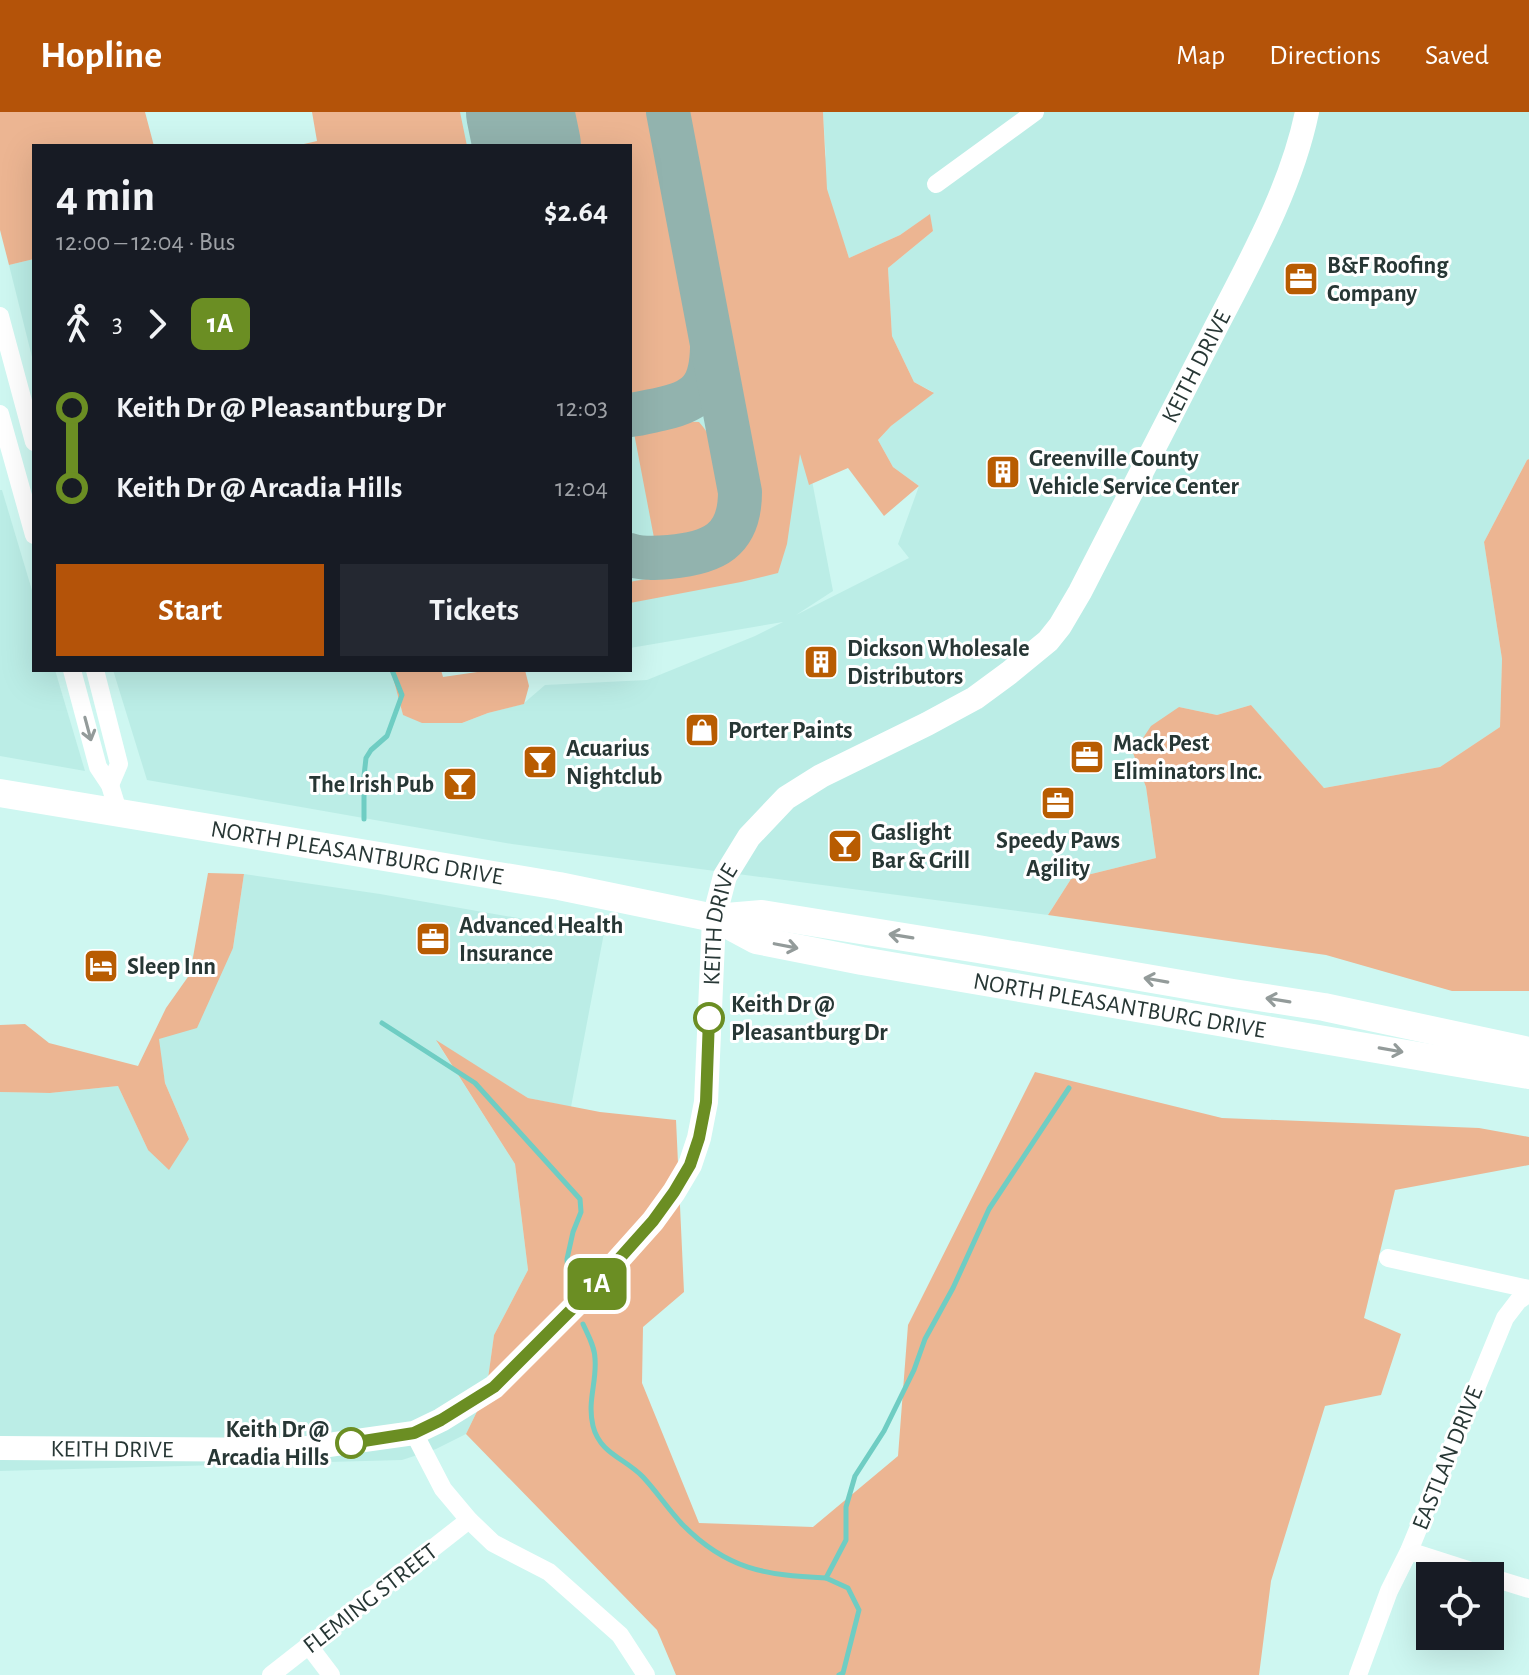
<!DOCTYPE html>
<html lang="en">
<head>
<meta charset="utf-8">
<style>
	:root { --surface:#171b24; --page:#242831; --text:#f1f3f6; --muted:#9ea1a6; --accent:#b45309 }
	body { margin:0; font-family:"Alegreya Sans",sans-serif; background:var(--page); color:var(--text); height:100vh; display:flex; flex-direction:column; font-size:30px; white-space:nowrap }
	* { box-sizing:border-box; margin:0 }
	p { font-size:26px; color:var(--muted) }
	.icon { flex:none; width:44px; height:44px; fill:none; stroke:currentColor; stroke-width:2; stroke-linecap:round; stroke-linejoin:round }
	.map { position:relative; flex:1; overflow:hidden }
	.sheet { position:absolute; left:32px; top:32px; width:600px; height:528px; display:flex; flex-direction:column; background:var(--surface); border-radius:0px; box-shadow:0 8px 32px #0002 }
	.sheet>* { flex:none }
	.badge { padding:0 16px; border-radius:12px; font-size:28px; line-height:52px }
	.fabs { position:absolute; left:1416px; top:1450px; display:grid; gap:16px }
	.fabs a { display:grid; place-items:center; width:88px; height:88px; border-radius:0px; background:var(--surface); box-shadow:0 8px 32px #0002; font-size:40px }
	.map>.badge { position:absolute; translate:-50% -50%; box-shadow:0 0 0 4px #fff }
	.legs { display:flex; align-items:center; gap:12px; height:88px; padding:0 24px; font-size:26px }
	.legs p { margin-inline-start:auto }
	.headline { display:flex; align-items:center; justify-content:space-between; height:136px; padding:0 24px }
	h1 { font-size:44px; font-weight:700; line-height:60px }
	.cta { display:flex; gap:16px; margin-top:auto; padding:16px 24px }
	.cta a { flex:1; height:92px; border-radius:0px; background:var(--accent); color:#fff; font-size:32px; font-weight:700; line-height:92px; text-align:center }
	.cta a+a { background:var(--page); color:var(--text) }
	ul { padding:0 24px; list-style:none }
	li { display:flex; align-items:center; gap:28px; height:80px; font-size:30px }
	li i { display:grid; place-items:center; width:12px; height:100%; margin:0 10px; background:currentColor }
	li i::after { content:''; width:20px; height:20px; margin:-10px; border:6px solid; border-radius:50%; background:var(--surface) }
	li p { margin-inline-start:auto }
	li:first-child i { background:linear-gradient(#0000 50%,currentColor 0) }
	li:last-child i { background:linear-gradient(currentColor 50%,#0000 0) }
	header { display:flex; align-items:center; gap:48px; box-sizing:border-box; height:112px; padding:0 40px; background:var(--accent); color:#fff }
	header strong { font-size:38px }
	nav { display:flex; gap:44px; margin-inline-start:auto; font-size:28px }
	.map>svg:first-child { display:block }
	.built { fill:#bbede6; fill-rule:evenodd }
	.green { fill:#ecb592 }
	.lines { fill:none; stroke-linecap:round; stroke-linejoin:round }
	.stream { stroke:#6fcdc3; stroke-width:5 }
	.taxiway { stroke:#92b3ae; stroke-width:44 }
	.runway { stroke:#92b3ae; stroke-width:108 }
	.street { stroke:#fff; stroke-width:18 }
	.secondary { stroke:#fff; stroke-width:24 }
	.primary { stroke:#fff; stroke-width:28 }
	.oneway { stroke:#939b9a }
	.line-1-casing { stroke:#fff; stroke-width:18 }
	.line-1 { stroke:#6b8e23; stroke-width:12 }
	.stop-1-dot { fill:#fff; stroke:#6b8e23; stroke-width:4 }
	.labels { text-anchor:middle; stroke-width:6; stroke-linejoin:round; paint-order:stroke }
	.poi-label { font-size:24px; font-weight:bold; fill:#273735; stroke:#fff; text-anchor:start }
	.street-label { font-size:24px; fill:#273735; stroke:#fff }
	.stop-label { font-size:24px; font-weight:bold; fill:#273735; stroke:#fff; text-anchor:start }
</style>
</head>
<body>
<header>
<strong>Hopline</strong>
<nav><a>Map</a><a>Directions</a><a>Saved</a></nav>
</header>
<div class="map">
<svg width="1529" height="1563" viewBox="0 0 1529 1563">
	<rect width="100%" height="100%" fill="#cef7f1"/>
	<!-- built -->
	<g class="built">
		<path d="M320 0H815L826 47 823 0H1529V347L1527 348 1484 430 1502 547 1500 615 1440 655 1324 676 1251 593 1217 603 1179 595 1133 641 1146 675 1156 746 1071 767 1048 803 512 732 147 668 113 558H391L403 603 462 611 488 601 523 592 545 573 647 568 755 524 783 510 630 536V34H327ZM929 103 933 119 888 156 892 224 914 270 933 280 891 314 878 328 893 355 919 374 898 432 909 446 796 503 833 479 779 195 835 106 849 146 900 123Z"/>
		<path d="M34 147V253L9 153Z"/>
		<path d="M0 378H2L34 485V558H55L85 659 0 644Z"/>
		<path d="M244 762 380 782 604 821 571 995 528 986 437 930 515 1052 528 1158 494 1223 486 1281 466 1322 436 1337 402 1348 0 1359V980L50 981 118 974 148 1038 189 1027 165 971 158 927 233 836Z"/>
	</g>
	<!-- green -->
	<g class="green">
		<path d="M0 0H145L154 34H34V147L9 153 0 118Z"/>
		<path d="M312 0H460L467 34H295L317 29Z"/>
		<path d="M573 0H652L698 241C698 245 699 250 698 254 691 283 654 287 630 288V34H580Z"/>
		<path d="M682 0H823L827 77 849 146 900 123 930 102 933 119 888 156 892 224 914 270 934 281 891 314 878 328 893 355 919 374 884 404 848 356 809 373 800 342 787 432 778 461 741 470 630 491V470C669 462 728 461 749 421 752 414 753 404 755 396Z"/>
		<path d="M671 309 699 310C712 324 718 341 720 361 721 371 724 382 723 392 721 426 681 430 655 431L634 321 650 313Z"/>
		<path d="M1529 347V879H1452L1326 843 1048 803 1071 767 1156 746 1146 675 1133 641 1151 614 1179 595 1217 603 1251 593 1324 676 1440 655 1500 615 1502 547 1484 430 1527 348Z"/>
		<path d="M391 558H441L443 565 491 558H525L529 574 524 592 488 601 462 611H422L403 603Z"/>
		<path d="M208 761 244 762 233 836 197 916 159 927 165 971 189 1027 169 1058 148 1038 118 974 50 981 0 980V913L25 912 49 931 138 954 166 896 190 862Z"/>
		<path d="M436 928 528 986 600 1000 676 1008 684 1180 643 1215 642 1271 699 1411 813 1415 898 1344 908 1213 1035 960 1222 1006 1479 1016 1529 1025V1053L1395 1078 1364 1206 1401 1222 1381 1283 1325 1294 1271 1469 1259 1563H676L657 1518 466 1322 486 1281 494 1223 528 1158 515 1052Z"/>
	</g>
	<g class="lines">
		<!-- stream -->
		<g class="stream">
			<path d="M364 707V664L366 646 371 638 387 624 402 583 392 558"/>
			<path d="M382 911 475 971 580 1087 581 1100 573 1120 567 1147 569 1176"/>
			<path d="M583 1212C588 1223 595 1235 595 1247 597 1270 587 1289 593 1314 600 1342 625 1346 643 1365 657 1380 668 1397 682 1412 727 1458 765 1463 826 1466"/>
			<path d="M839 1563 843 1561 859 1498 848 1476 826 1466 846 1428V1395L855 1364 884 1319 914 1258 925 1227 953 1176 989 1097 1069 976"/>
		</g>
		<!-- taxiway -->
		<g class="taxiway">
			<path d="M630 303C641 302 651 299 661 297 699 289 711 275 712 236"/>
			<path d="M630 443C642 447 656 446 669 445 713 441 740 429 740 380L668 0"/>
		</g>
		<!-- runway -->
		<path class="runway" d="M520 0 527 34"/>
		<!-- street -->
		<g class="street">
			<path d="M936 72 1035 0"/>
			<path d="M0 204 34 330"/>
			<path d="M0 302 34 423"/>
			<path d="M72 558 98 655 110 673 119 702"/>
			<path d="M95 558 119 652 110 673"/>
			<path d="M1388 1146 1529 1177"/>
			<path d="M414 1321 443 1377 469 1408 493 1431 549 1460 620 1523 646 1563"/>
			<path d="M1409 1439 1487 1464"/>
			<path d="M1490 1465 1529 1477"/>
			<path d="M309 1534 331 1563"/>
			<path d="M271 1563 469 1408"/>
			<path d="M1358 1563 1389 1479 1409 1439 1505 1206 1518 1189 1529 1181"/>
		</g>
		<!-- secondary -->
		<path class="secondary" id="s1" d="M0 1336 277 1338 300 1337 414 1321 441 1308 494 1275 594 1175 653 1109 674 1080 690 1053 699 1026 706 990 714 806 725 764 749 725 786 686 821 664 927 612 975 586 1009 561 1048 529 1060 514 1080 480C1125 393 1169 306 1214 219 1250 149 1291 77 1307 0"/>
		<!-- primary -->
		<g class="primary">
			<path id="s2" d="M0 681 559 774 714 806 762 802 978 837 1233 881 1324 895 1529 939"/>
			<path id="s3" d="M715 806 756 828 862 849 1529 963"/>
		</g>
	</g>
	<!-- one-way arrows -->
	<defs><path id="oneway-shaft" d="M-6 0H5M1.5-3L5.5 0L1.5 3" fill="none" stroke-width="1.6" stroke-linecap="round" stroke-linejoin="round" transform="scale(2)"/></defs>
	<g class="oneway">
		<use href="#oneway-shaft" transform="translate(88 617) rotate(75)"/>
		<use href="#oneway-shaft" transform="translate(901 824) rotate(-171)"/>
		<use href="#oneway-shaft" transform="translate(786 834) rotate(11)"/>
		<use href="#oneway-shaft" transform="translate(1156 868) rotate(-170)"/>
		<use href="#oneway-shaft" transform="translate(1278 888) rotate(-171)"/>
		<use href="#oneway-shaft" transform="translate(1391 938) rotate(10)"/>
	</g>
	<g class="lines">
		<!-- line-1 casing -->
		<g class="line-1-casing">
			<path id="line-1" d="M351 1331 414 1321 441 1308 494 1275 594 1175 653 1109 674 1080 690 1053 699 1026 706 990 709 906"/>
		</g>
		<!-- line-1 -->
		<use href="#line-1" class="line-1"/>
	</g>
	<!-- icons -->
	<defs>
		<g id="office-square" transform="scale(1.8)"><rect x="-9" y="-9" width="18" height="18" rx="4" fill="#b85c01" stroke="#fff"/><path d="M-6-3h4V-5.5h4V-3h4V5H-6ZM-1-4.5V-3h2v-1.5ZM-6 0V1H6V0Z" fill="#fff"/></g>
		<g id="building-square" transform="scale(1.8)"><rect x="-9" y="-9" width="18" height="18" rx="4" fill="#b85c01" stroke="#fff"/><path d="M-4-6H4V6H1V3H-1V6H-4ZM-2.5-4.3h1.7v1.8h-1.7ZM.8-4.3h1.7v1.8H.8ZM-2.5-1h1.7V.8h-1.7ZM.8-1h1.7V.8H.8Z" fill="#fff"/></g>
		<g id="shop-square" transform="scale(1.8)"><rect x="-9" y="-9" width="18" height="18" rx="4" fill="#b85c01" stroke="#fff"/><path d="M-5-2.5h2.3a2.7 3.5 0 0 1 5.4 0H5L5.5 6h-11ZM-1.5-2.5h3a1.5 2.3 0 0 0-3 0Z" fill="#fff"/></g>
		<g id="bar-square" transform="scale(1.8)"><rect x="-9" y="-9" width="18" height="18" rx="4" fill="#b85c01" stroke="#fff"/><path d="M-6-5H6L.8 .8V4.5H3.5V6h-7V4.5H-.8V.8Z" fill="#fff"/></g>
		<g id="hotel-square" transform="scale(1.8)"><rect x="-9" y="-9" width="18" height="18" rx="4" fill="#b85c01" stroke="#fff"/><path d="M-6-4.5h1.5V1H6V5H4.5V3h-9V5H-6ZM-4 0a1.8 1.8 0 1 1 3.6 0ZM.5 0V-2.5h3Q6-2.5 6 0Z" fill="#fff"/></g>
	</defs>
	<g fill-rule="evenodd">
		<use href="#office-square" x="1301" y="167"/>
		<use href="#building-square" x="1003" y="360"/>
		<use href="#building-square" x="821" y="550"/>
		<use href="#shop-square" x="702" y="618"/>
		<use href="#office-square" x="1087" y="645"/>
		<use href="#bar-square" x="540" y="650"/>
		<use href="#bar-square" x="460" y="672"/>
		<use href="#office-square" x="1058" y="691"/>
		<use href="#bar-square" x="845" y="734"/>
		<use href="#office-square" x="433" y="827"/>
		<use href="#hotel-square" x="101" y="854"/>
	</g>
	<!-- markers -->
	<g class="stop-1-dot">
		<circle cx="709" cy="906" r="14"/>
		<circle cx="351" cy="1331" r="14"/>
	</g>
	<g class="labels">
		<!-- poi labels -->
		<g class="poi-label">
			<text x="1327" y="161">B&amp;F Roofing<tspan x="1327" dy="28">Company</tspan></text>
			<text x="1029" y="354">Greenville County<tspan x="1029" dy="28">Vehicle Service Center</tspan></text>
			<text x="847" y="544">Dickson Wholesale<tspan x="847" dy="28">Distributors</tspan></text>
			<text x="728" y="626">Porter Paints</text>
			<text x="1113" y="639">Mack Pest<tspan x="1113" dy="28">Eliminators Inc.</tspan></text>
			<text x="566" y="644">Acuarius<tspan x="566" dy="28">Nightclub</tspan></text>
			<text x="434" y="680" text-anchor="end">The Irish Pub</text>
			<text x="871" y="728">Gaslight<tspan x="871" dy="28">Bar &amp; Grill</tspan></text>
			<text x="1058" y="736" text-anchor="middle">Speedy Paws<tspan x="1058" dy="28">Agility</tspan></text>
			<text x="459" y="821">Advanced Health<tspan x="459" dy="28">Insurance</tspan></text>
			<text x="127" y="862">Sleep Inn</text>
		</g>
		<!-- street labels -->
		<g class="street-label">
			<text dy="8" stroke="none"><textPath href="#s1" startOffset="1816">KEITH DRIVE</textPath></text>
			<text dy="8" stroke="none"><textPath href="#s2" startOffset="362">NORTH PLEASANTBURG DRIVE</textPath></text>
			<text dy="8" stroke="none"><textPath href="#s1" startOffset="1048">KEITH DRIVE</textPath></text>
			<text dy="8" stroke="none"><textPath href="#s3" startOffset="416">NORTH PLEASANTBURG DRIVE</textPath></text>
			<text dy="8" stroke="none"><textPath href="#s1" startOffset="112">KEITH DRIVE</textPath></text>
			<text transform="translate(1447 1346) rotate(-68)" y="8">EASTLAN DRIVE</text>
			<text transform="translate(370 1486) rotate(-38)" y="8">FLEMING STREET</text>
		</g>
		<!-- stop labels -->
		<g class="stop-label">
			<text x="731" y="900">Keith Dr @<tspan x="731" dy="28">Pleasantburg Dr</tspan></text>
			<text x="329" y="1325" text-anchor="end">Keith Dr @<tspan x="329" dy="28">Arcadia Hills</tspan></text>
		</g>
	</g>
</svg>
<div class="fabs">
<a><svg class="icon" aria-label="locate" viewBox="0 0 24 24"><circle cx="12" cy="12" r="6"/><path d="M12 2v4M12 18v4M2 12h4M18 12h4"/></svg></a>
</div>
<b class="badge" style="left:597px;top:1172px;background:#6b8e23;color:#fff">1A</b>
<section class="sheet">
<div class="headline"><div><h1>4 min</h1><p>12:00 – 12:04 · Bus</p></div><b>$2.64</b></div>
<div class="legs"><svg class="icon" aria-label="walk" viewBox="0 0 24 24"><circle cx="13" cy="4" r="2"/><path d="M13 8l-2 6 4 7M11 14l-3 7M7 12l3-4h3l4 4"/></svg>3<svg class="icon" aria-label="forward" viewBox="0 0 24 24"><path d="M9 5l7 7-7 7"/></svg><b class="badge" style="background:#6b8e23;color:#fff">1A</b></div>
<ul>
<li><i style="color:#6b8e23"></i><b>Keith Dr @ Pleasantburg Dr</b><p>12:03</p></li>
<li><i style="color:#6b8e23"></i><b>Keith Dr @ Arcadia Hills</b><p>12:04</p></li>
</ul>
<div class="cta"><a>Start</a><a>Tickets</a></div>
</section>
</div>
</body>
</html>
